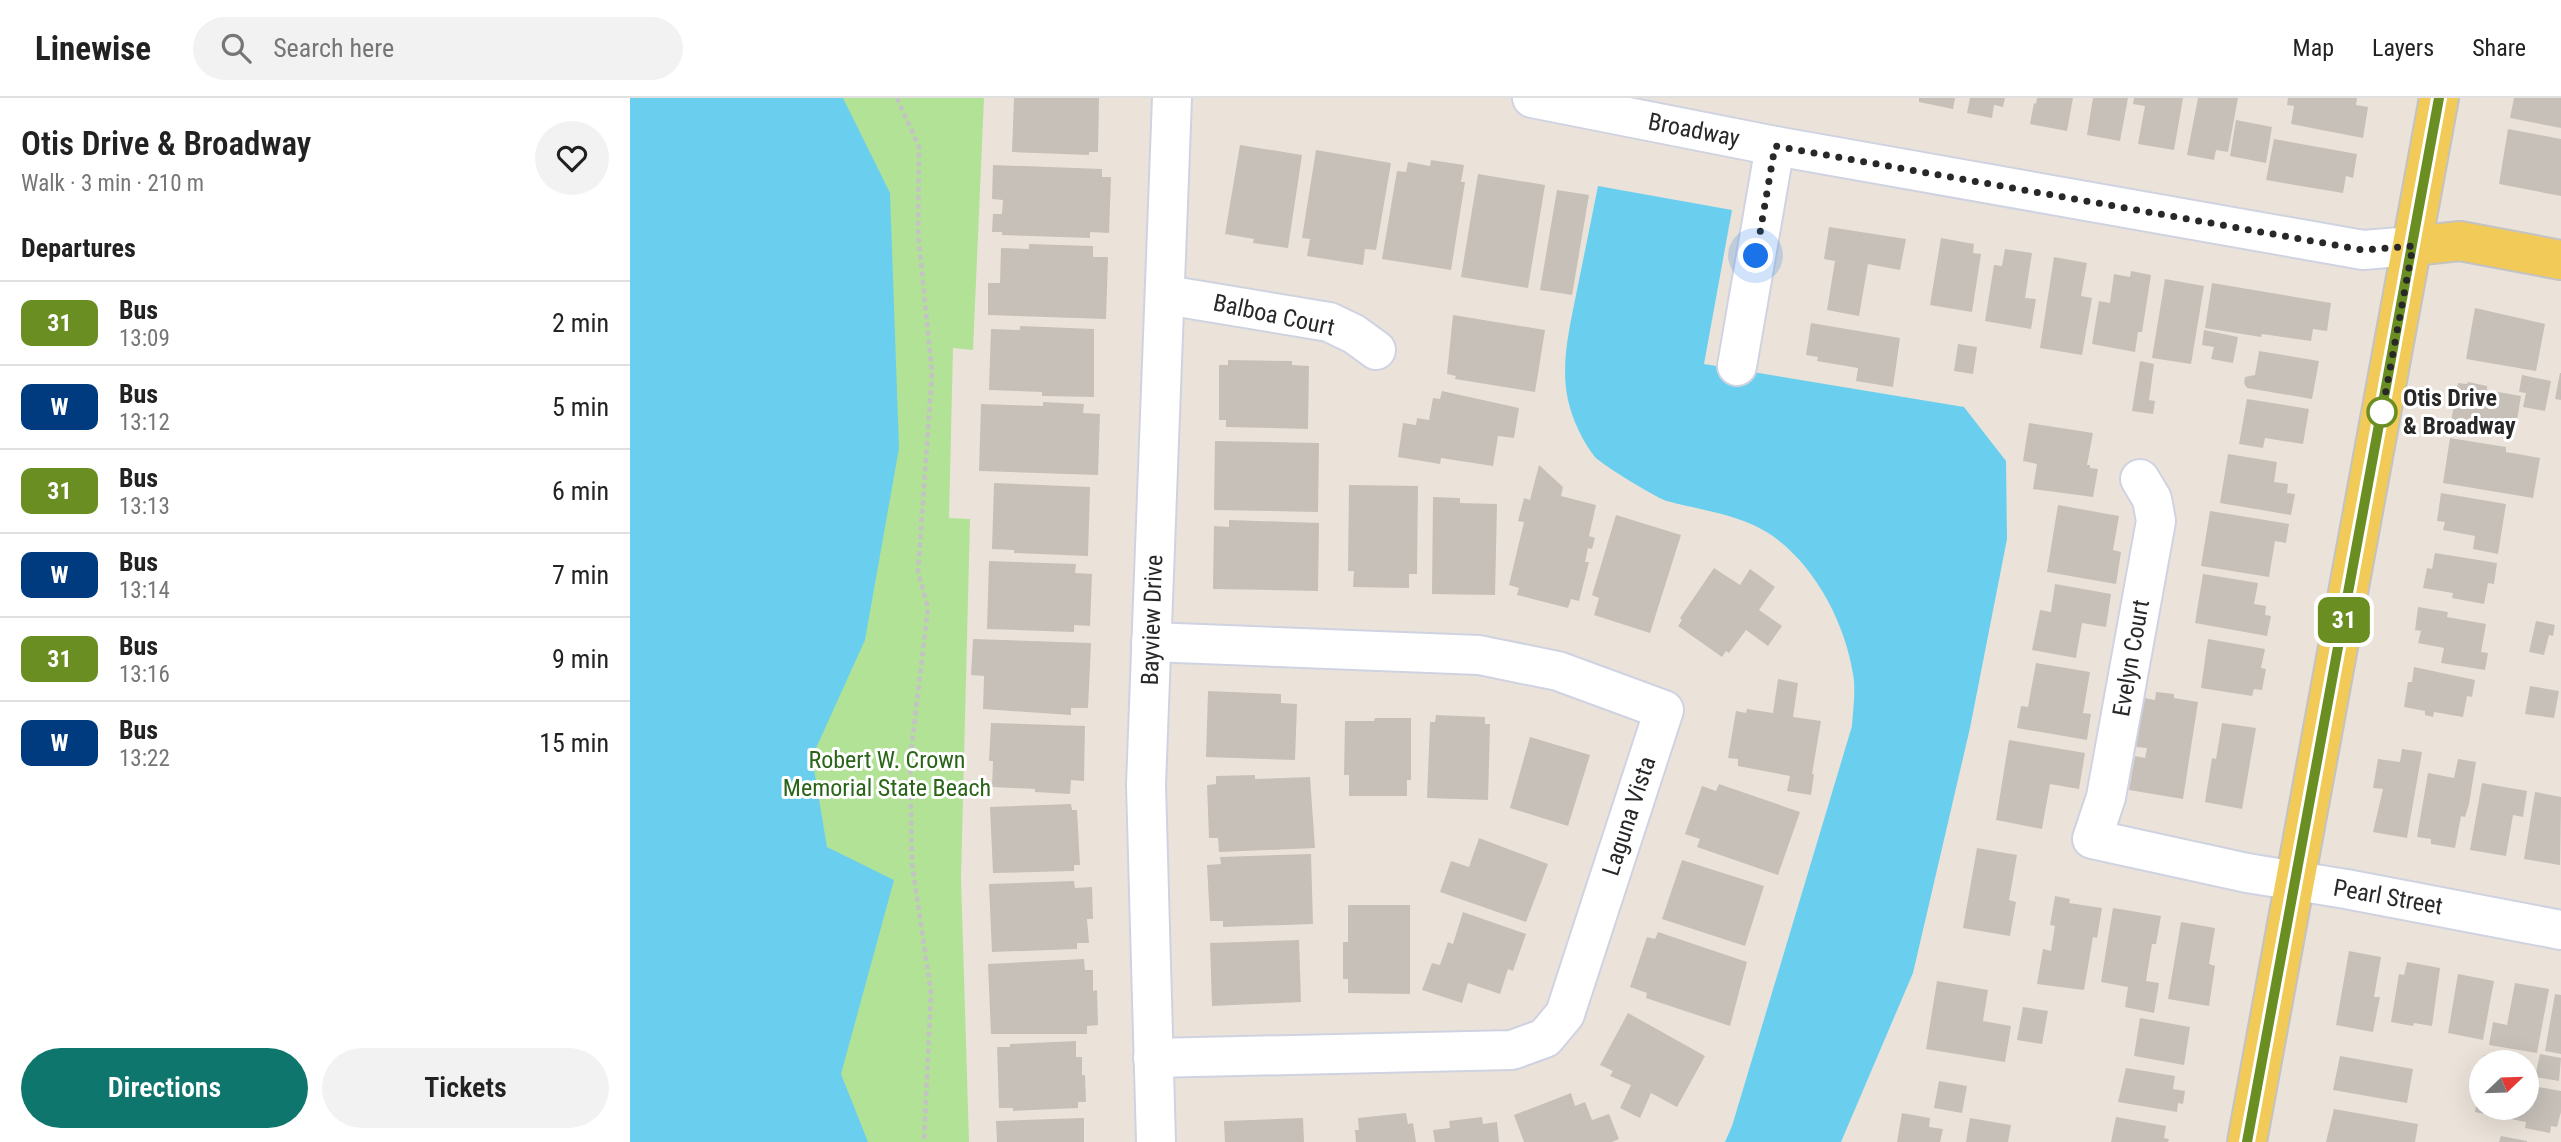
<!DOCTYPE html>
<html lang="en">
<head>
<meta charset="utf-8">
<style>
	:root { --surface:#fff; --page:#f2f2f2; --text:#222; --muted:#767676; --line:#e0e0e0; --accent:#0f766e }
	body { margin:0; font-family:"Roboto Condensed",sans-serif; background:var(--page); color:var(--text); height:100vh; display:flex; flex-direction:column; font-size:26px; white-space:nowrap }
	* { box-sizing:border-box; margin:0 }
	p { font-size:23px; color:var(--muted) }
	.icon { flex:none; width:38px; height:38px; fill:none; stroke:currentColor; stroke-width:2; stroke-linecap:round; stroke-linejoin:round }
	.map { position:relative; flex:1; overflow:hidden }
	.drawer { display:flex; flex-direction:column; background:var(--surface); width:630px }
	.drawer>* { flex:none }
	.badge { padding:0 14px; border-radius:10px; font-size:24px; line-height:46px }
	.needle { width:46px; rotate:67deg }
	.fabs { position:absolute; left:1839px; top:952px; display:grid; gap:14px }
	.fabs a { display:grid; place-items:center; width:70px; height:70px; border-radius:50%; background:var(--surface); box-shadow:0 7px 28px #0002; font-size:35px }
	.you { position:absolute; width:35px; height:35px; margin:-18px; border:5px solid #fff; border-radius:50%; background:#1a73e8; box-shadow:0 0 0 10px #1a73e833 }
	.map>.badge { position:absolute; translate:-50% -50%; box-shadow:0 0 0 4px #fff }
	h2 { padding:0 21px; font-size:26px; line-height:63px }
	.round { display:grid; place-items:center; flex:none; width:74px; height:74px; border-radius:37px; background:var(--page) }
	.overview { display:flex; align-items:center; justify-content:space-between; height:119px; padding:0 21px }
	h1 { font-size:33px; font-weight:600; line-height:52px }
	.button { display:flex; gap:14px; margin-top:auto; padding:14px 21px }
	.button a { flex:1; height:80px; border-radius:42px; background:var(--accent); color:#fff; font-size:28px; font-weight:600; line-height:80px; text-align:center }
	.button a+a { background:var(--page); color:var(--text) }
	ul { padding:0; list-style:none }
	li { display:flex; align-items:center; gap:21px; height:84px; padding:0 21px; border-top:2px solid var(--line) }
	li div { flex:1 }
	li b { display:block; font-size:26px }
	li em { font-style:normal }
	li .badge { min-width:77px; font-weight:700; text-align:center }
	header { display:flex; align-items:center; gap:42px; box-sizing:border-box; height:98px; padding:0 35px; background:var(--surface); border-bottom:2px solid var(--line) }
	header strong { font-size:33px }
	nav { display:flex; gap:38px; margin-inline-start:auto; font-size:24px }
	.search { width:490px; height:63px; background:var(--page); display:flex; align-items:center; gap:18px; box-sizing:border-box; padding:0 24px; border-radius:38px; color:var(--muted); font-size:26px }
	main { display:flex; flex:1; min-height:0 }
	.map>svg:first-child { display:block }
	.green { fill:#b1e295 }
	.water { fill:#6acfef }
	.building { fill:#c6c0b9 }
	.lines { fill:none; stroke-linecap:round; stroke-linejoin:round }
	.minor-casing { stroke:#cfd3e1; stroke-width:42 }
	.major-casing { stroke:#c3c3c3; stroke-width:42 }
	.path { stroke:#c3c3c3; stroke-width:4.5; stroke-dasharray:5 3.5; stroke-linecap:butt }
	.minor { stroke:#fff; stroke-width:38 }
	.major { stroke:#f1ca58; stroke-width:38 }
	.line-casing { stroke:#fff; stroke-width:16 }
	.line { stroke:#6b8e23; stroke-width:10 }
	.walk { stroke:#282828; stroke-width:7; stroke-dasharray:0 12.6 }
	.stop-dot { fill:#fff; stroke:#6b8e23; stroke-width:3.5 }
	.labels { text-anchor:middle; stroke-width:6; stroke-linejoin:round; paint-order:stroke }
	.street-label { font-size:24px; fill:#282828; stroke:#fff }
	.stop-label { font-size:24px; font-weight:bold; fill:#282828; stroke:#fff; text-anchor:start }
	.park-label { font-size:24px; fill:#2a6419; stroke:#fff }
</style>
</head>
<body>
<header>
<strong>Linewise</strong>
<div class="search"><svg class="icon" aria-label="search" viewBox="0 0 24 24"><circle cx="10" cy="10" r="6"/><path d="M15 15l6 6"/></svg>Search here</div>
<nav><a>Map</a><a>Layers</a><a>Share</a></nav>
</header>
<main>
<section class="drawer">
<div class="overview"><div><h1>Otis Drive &amp; Broadway</h1><p>Walk · 3 min · 210 m</p></div><a class="round"><svg class="icon" aria-label="heart" viewBox="0 0 24 24"><path d="M12 20l-8-8c-3-5 5-10 8-4 3-6 11-1 8 4z"/></svg></a></div>
<h2>Departures</h2>
<ul>
<li><span class="badge" style="background:#6b8e23;color:#fff">31</span><div><b>Bus</b><p>13:09</p></div><em>2 min</em></li>
<li><span class="badge" style="background:#003b80;color:#fff">W</span><div><b>Bus</b><p>13:12</p></div><em>5 min</em></li>
<li><span class="badge" style="background:#6b8e23;color:#fff">31</span><div><b>Bus</b><p>13:13</p></div><em>6 min</em></li>
<li><span class="badge" style="background:#003b80;color:#fff">W</span><div><b>Bus</b><p>13:14</p></div><em>7 min</em></li>
<li><span class="badge" style="background:#6b8e23;color:#fff">31</span><div><b>Bus</b><p>13:16</p></div><em>9 min</em></li>
<li><span class="badge" style="background:#003b80;color:#fff">W</span><div><b>Bus</b><p>13:22</p></div><em>15 min</em></li>
</ul>
<div class="button"><a>Directions</a><a>Tickets</a></div>
</section>
<div class="map">
<svg width="1931" height="1044" viewBox="0 0 1931 1044">
	<rect width="100%" height="100%" fill="#ebe3d9"/>
	<!-- green -->
	<path class="green" d="M0 0H354L343 252 323 250 319 420 340 421 331 780 339 1044H0Z"/>
	<!-- water -->
	<g class="water">
		<path d="M0 0H213L260 95 269 350 235 542 182 659 197 749 264 782 211 976 238 1044H0Z"/>
		<path d="M968 88 1102 112 1074 266 1334 309 1376 363 1377 441 1340 630 1283 875 1211 1044H1095L1102 1028 1222 628C1223 611 1226 592 1223 576 1215 523 1181 459 1133 432 1103 415 1069 412 1037 403 1028 401 971 366 965 359 953 344 942 321 938 302 930 266 940 228 947 192 954 158 961 123 968 88Z"/>
	</g>
	<!-- building -->
	<g class="building">
		<path d="M384 0H469L468 54H459V57L382 54Z"/>
		<path d="M1289 0H1325L1323 11 1289 4Z"/>
		<path d="M1340 0H1375L1373 9 1364 7 1362 20 1337 15Z"/>
		<path d="M1407 0H1443L1437 33 1400 26 1404 5 1406 6Z"/>
		<path d="M1463 0H1498L1490 43 1457 37Z"/>
		<path d="M1504 0H1553L1544 52 1508 46 1515 8 1503 6Z"/>
		<path d="M1568 0H1608L1598 54 1586 52 1584 62 1557 57Z"/>
		<path d="M1658 0H1727L1726 7 1738 9 1733 40 1661 26 1664 8 1657 7Z"/>
		<path d="M1884 0H1931V30L1880 20Z"/>
		<path d="M1606 22 1642 29 1636 65 1600 58Z"/>
		<path d="M1878 31 1931 41V98L1869 86Z"/>
		<path d="M1644 41 1727 56 1723 80 1716 78 1713 95 1636 82Z"/>
		<path d="M610 47 672 57 658 150 623 145 624 141 595 136Z"/>
		<path d="M686 52 761 65 746 152 735 151 733 167 677 158 680 141 672 140Z"/>
		<path d="M801 62 834 67 831 84H835L821 172 752 161 767 73 776 74 778 64 800 68Z"/>
		<path d="M363 67 472 71V79H481L479 135 460 134V140L372 137V134H362L363 116H372L373 102 362 101Z"/>
		<path d="M848 76 915 87 898 190 831 179Z"/>
		<path d="M927 92 959 97 942 197 910 192Z"/>
		<path d="M1199 129 1276 141 1270 172 1238 166 1229 218 1197 212 1205 163 1194 161Z"/>
		<path d="M1311 140 1344 146 1343 155 1351 156 1342 214 1300 207Z"/>
		<path d="M399 146 463 148V159H478L476 221 358 217V185H370L371 150 399 151Z"/>
		<path d="M1375 151 1402 155 1395 200 1406 201 1401 231 1355 223 1364 167 1372 168Z"/>
		<path d="M1424 159 1457 165 1451 198 1462 200 1452 257 1410 250Z"/>
		<path d="M1501 173 1521 177 1512 234H1508L1505 254 1462 246 1469 203 1480 205 1484 176 1500 179Z"/>
		<path d="M1535 181 1574 188 1561 266 1522 260Z"/>
		<path d="M1582 185 1701 205 1697 233 1683 231 1681 243 1632 236 1631 239 1575 230Z"/>
		<path d="M1845 210 1915 226 1906 273 1836 261Z"/>
		<path d="M823 217 915 232 905 294 825 281 826 278 817 276Z"/>
		<path d="M1181 225 1270 240 1263 289 1226 283 1228 270 1187 263 1188 259 1176 257Z"/>
		<path d="M390 228 464 231V299L412 298V294L359 292 361 231 390 232Z"/>
		<path d="M1574 232 1608 239 1603 265 1581 261 1584 249 1572 247Z"/>
		<path d="M1328 246 1347 249 1343 276 1324 273Z"/>
		<path d="M1629 253 1689 263 1682 301 1617 290 1614 285 1615 279 1625 277Z"/>
		<path d="M598 262 662 263V267L679 268 678 331 596 329V322H589V267H598Z"/>
		<path d="M1510 263 1524 266 1519 302 1525 303 1523 316 1502 313Z"/>
		<path d="M1930 275H1931V302L1925 301Z"/>
		<path d="M1892 277 1921 283 1915 313 1893 309 1896 295 1889 294Z"/>
		<path d="M1838 284 1857 288V292L1891 298 1884 340 1820 329 1828 285 1837 286Z"/>
		<path d="M812 293 889 310 884 340 868 338 863 368 811 360 810 366 768 359 773 325 786 327 787 320 799 322 803 300 810 301Z"/>
		<path d="M1617 301 1679 311 1673 346 1635 340 1633 350 1609 346Z"/>
		<path d="M413 304 454 306 453 315 470 316 468 377 349 373 351 306 413 308Z"/>
		<path d="M1399 325 1463 335 1457 367H1460V370L1468 371 1463 399 1403 391 1407 366 1393 363Z"/>
		<path d="M1820 340 1876 349V354L1910 360 1903 400 1813 385Z"/>
		<path d="M585 343 689 345 688 414 584 412Z"/>
		<path d="M1598 356 1647 364 1644 384 1658 386 1657 395 1665 396 1661 417 1590 405Z"/>
		<path d="M909 367 933 389 931 398 966 407 959 438 965 440 962 451 958 450 955 464H959L949 503 941 501 938 510 887 497 889 490 879 487 894 424 888 423 894 400 900 402Z"/>
		<path d="M364 385 460 389 458 458 384 455V452L362 451Z"/>
		<path d="M719 387 788 388 787 476H779V490L723 489 724 473H718Z"/>
		<path d="M1811 395 1876 406 1868 456 1843 451 1845 438 1813 432 1815 424 1807 423Z"/>
		<path d="M803 399 830 400V405L867 406 865 497 802 496Z"/>
		<path d="M1428 407 1489 418 1483 452 1491 454 1486 486 1417 474Z"/>
		<path d="M1580 413 1659 426 1656 445 1645 443 1639 479 1571 468Z"/>
		<path d="M986 417 1051 437 1020 535 964 517 969 500 962 497Z"/>
		<path d="M599 422 689 425 688 493 583 491 584 428 599 429Z"/>
		<path d="M1805 455 1867 465 1864 486 1858 485 1854 506 1822 500 1823 495 1793 490 1797 470 1802 471Z"/>
		<path d="M359 463 446 466 445 475 462 476 460 528 444 527V534L357 531Z"/>
		<path d="M1084 470 1110 487 1120 471 1145 489 1129 512 1152 528 1138 548 1116 532 1099 555 1096 553 1092 559 1048 528 1052 522 1050 520Z"/>
		<path d="M1573 476 1628 485 1624 506 1636 508 1635 517 1641 518 1637 538 1565 525Z"/>
		<path d="M1425 486 1481 496 1476 529 1452 525 1446 560 1402 552 1410 512 1421 514Z"/>
		<path d="M1788 509 1818 514 1817 519 1856 526 1851 554 1858 555 1855 572 1811 565 1814 550 1788 545 1791 533 1785 532Z"/>
		<path d="M1906 523 1925 527 1923 538 1919 537 1914 557 1899 554Z"/>
		<path d="M343 541 461 545 458 610H441V617L353 611 354 578 341 577Z"/>
		<path d="M1578 541 1635 551 1631 570 1636 571 1632 592 1624 591 1622 598 1571 590Z"/>
		<path d="M1406 565 1460 574 1453 615 1461 616 1457 642 1387 630 1391 608 1398 609Z"/>
		<path d="M1784 569 1845 582 1842 599 1837 598 1833 619 1804 614 1803 619 1795 617V613L1774 609 1778 584H1782Z"/>
		<path d="M1148 581 1168 585 1163 619 1191 623 1182 676H1184L1181 697 1157 693 1160 678 1108 668V661L1098 660 1106 613 1116 615 1117 611 1143 615Z"/>
		<path d="M1900 588 1929 593 1924 620 1895 616Z"/>
		<path d="M578 593 651 596V605L667 606 665 662 576 659Z"/>
		<path d="M1526 594 1544 596V600L1568 604 1553 701 1499 692 1505 658 1515 660 1517 650 1506 649 1514 600 1525 602Z"/>
		<path d="M806 617 855 619V626H860L858 702 797 700 800 624H805Z"/>
		<path d="M745 620H781V682H777V698H719V677H714L715 623H744Z"/>
		<path d="M361 625 455 628 454 683 441 682 440 696 405 694V691L362 689 363 663H359Z"/>
		<path d="M1592 625 1626 630 1612 711 1575 704 1582 660 1586 661Z"/>
		<path d="M900 639 960 657 938 728 880 710Z"/>
		<path d="M1379 642 1455 655 1449 691 1420 686 1412 731 1366 722Z"/>
		<path d="M1772 651 1792 654 1777 740 1743 734 1753 691 1743 690 1748 661 1770 664Z"/>
		<path d="M1828 661 1846 664 1839 706 1835 719 1831 718 1825 750 1801 746V741L1787 739 1798 675 1824 680Z"/>
		<path d="M625 677V681L680 679 685 750 589 754 588 740H579L577 687 586 686V678Z"/>
		<path d="M1852 685 1897 693 1893 719 1883 717 1876 758 1840 752Z"/>
		<path d="M1089 686 1170 714 1148 777 1067 749 1070 741 1055 736 1072 688 1086 693Z"/>
		<path d="M1905 694 1931 699 1930 767 1894 761Z"/>
		<path d="M441 706 442 712H447L450 767H444V773L363 775 360 709Z"/>
		<path d="M849 740 918 766 896 824 810 794 821 763 839 769Z"/>
		<path d="M1347 750 1387 757 1379 802 1386 804 1380 838 1333 830Z"/>
		<path d="M681 756 683 826 593 829V823H580L577 767 591 766 590 759Z"/>
		<path d="M1052 762 1134 788 1115 848 1032 821Z"/>
		<path d="M444 783 445 790 462 789 463 821H457L459 845H447V851L362 854 359 786Z"/>
		<path d="M1425 798 1440 801 1439 805 1472 810 1467 840 1463 839 1454 892 1407 886 1413 851 1421 853 1425 828 1420 827Z"/>
		<path d="M718 807H780V896L718 895V881H713V844H718Z"/>
		<path d="M1483 810 1531 818 1526 846H1522L1516 883 1529 885 1524 915 1495 909 1498 889 1471 884Z"/>
		<path d="M833 814 896 836 883 873 878 871 870 896 838 885 832 905 792 892 802 865 810 867 818 844 823 846Z"/>
		<path d="M1551 824 1585 830 1579 866 1585 868 1579 908 1538 901Z"/>
		<path d="M1028 834 1117 864 1100 928 1016 900 1017 895 1000 889 1017 839 1025 841Z"/>
		<path d="M669 842 671 904 582 908 580 845Z"/>
		<path d="M1719 853 1751 859 1744 899H1750L1743 934 1706 927Z"/>
		<path d="M454 861 455 872H463V893L467 892 468 927 457 928V936H361L358 866Z"/>
		<path d="M1777 864 1810 870 1802 928 1784 925 1783 928 1761 924 1769 876 1774 877Z"/>
		<path d="M1828 876 1864 883 1853 942 1818 935Z"/>
		<path d="M1307 883 1358 892 1353 923 1381 928 1375 964 1296 951Z"/>
		<path d="M1885 885 1919 891 1907 955 1859 947 1863 924 1877 927Z"/>
		<path d="M1925 896 1931 897V956L1915 953Z"/>
		<path d="M1393 909 1418 913 1412 946 1387 942Z"/>
		<path d="M998 915 1075 958 1047 1009 1021 995 1010 1020 990 1010 1001 987 980 978 983 973 970 967Z"/>
		<path d="M1510 920 1560 929 1554 967 1504 958Z"/>
		<path d="M446 943V959H452V977H455L456 1004H448V1010L383 1013V1010H369L367 949H380V946Z"/>
		<path d="M1910 956 1931 960 1929 983 1905 979Z"/>
		<path d="M1854 957 1866 959 1865 964H1852Z"/>
		<path d="M1710 958 1783 971 1777 1005 1703 992Z"/>
		<path d="M1496 970 1545 978 1543 991 1555 993 1553 1006 1548 1005 1547 1014 1488 1004Z"/>
		<path d="M1309 983 1337 988 1332 1015 1304 1010Z"/>
		<path d="M1897 987 1931 993V1014L1927 1029 1921 1028 1920 1035 1895 1030 1896 1024 1845 1014 1848 999 1852 1000V1010H1897Z"/>
		<path d="M941 995 945 1008 955 1004 962 1022 979 1016 989 1041 982 1044H894L884 1017Z"/>
		<path d="M1704 1011 1788 1026 1785 1044H1696Z"/>
		<path d="M776 1015 778 1026 783 1025 786 1044H726L725 1032H729L728 1020Z"/>
		<path d="M1272 1015 1300 1020 1299 1029 1313 1031 1310 1044H1267Z"/>
		<path d="M852 1019 853 1026 867 1024 869 1044H805L803 1032 820 1030 819 1023Z"/>
		<path d="M1486 1019 1536 1028 1534 1040 1539 1041 1538 1044H1481Z"/>
		<path d="M454 1020V1044H367L366 1023Z"/>
		<path d="M673 1020 674 1044H595L594 1023Z"/>
		<path d="M1340 1020 1381 1027 1378 1044H1336Z"/>
		<path d="M1871 1038 1897 1043V1044H1869Z"/>
	</g>
	<g class="lines">
		<!-- minor casing -->
		<g class="minor-casing">
			<g id="minor">
				<path d="M902 0 1145 48 1733 152 1783 148"/>
				<path d="M536 197 699 224 724 236 746 252"/>
				<path d="M1107 268 1145 48"/>
				<path d="M1510 381 1522 401 1526 423 1476 699 1462 741 1617 775 1716 791 1931 832"/>
				<path d="M521 544 849 557 928 573 1034 612 935 916 915 940 882 952 523 960"/>
				<path d="M526 1044 516 687 542 0"/>
			</g>
		</g>
		<!-- major casing -->
		<g class="major-casing">
			<g id="major">
				<path d="M1783 148 1830 143 1931 162"/>
				<path d="M1617 1044 1809 0"/>
			</g>
		</g>
		<!-- path -->
		<path class="path" d="M267 0 289 49 288 135 302 275 288 474 298 510 280 662 282 766 301 894 294 1044"/>
		<!-- minor -->
		<use href="#minor" class="minor"/>
		<!-- major -->
		<use href="#major" class="major"/>
	</g>
	<g class="lines">
		<!-- line casing -->
		<g class="line-casing">
			<path id="line" d="M1617 1044 1809 0"/>
		</g>
		<!-- line -->
		<use href="#line" class="line"/>
		<!-- walk -->
		<path class="walk" d="M1126 158 1145 48 1733 152 1783 148 1752 314"/>
	</g>
	<!-- markers -->
	<circle class="stop-dot" cx="1752" cy="314" r="14"/>
	<g class="labels">
		<!-- street labels -->
		<g class="street-label">
			<text transform="translate(1064 32) rotate(11)" y="8">Broadway</text>
			<text transform="translate(644 217) rotate(12)" y="8">Balboa Court</text>
			<text transform="translate(522 522) rotate(-88)" y="8">Bayview Drive</text>
			<text transform="translate(1501 560) rotate(-80)" y="8">Evelyn Court</text>
			<text transform="translate(999 718) rotate(-72)" y="8">Laguna Vista</text>
			<text transform="translate(1758 799) rotate(10)" y="8">Pearl Street</text>
		</g>
		<!-- stop labels -->
		<g class="stop-label">
			<text x="1773" y="308">Otis Drive<tspan x="1773" dy="28">&amp; Broadway</tspan></text>
		</g>
		<!-- park labels -->
		<g class="park-label">
			<text x="257" y="670">Robert W. Crown<tspan x="257" dy="28">Memorial State Beach</tspan></text>
		</g>
	</g>
</svg>
<div class="fabs">
<a><svg class="needle" viewBox="-14 -14 28 28"><path d="M0-13l5 13h-10z" fill="#e53935"/><path d="M0 13l5-13h-10z" fill="#767676"/></svg></a>
</div>
<div class="you" style="left:1126px;top:158px"></div>
<b class="badge" style="left:1714px;top:522px;background:#6b8e23;color:#fff">31</b>
</div>
</main>
</body>
</html>
